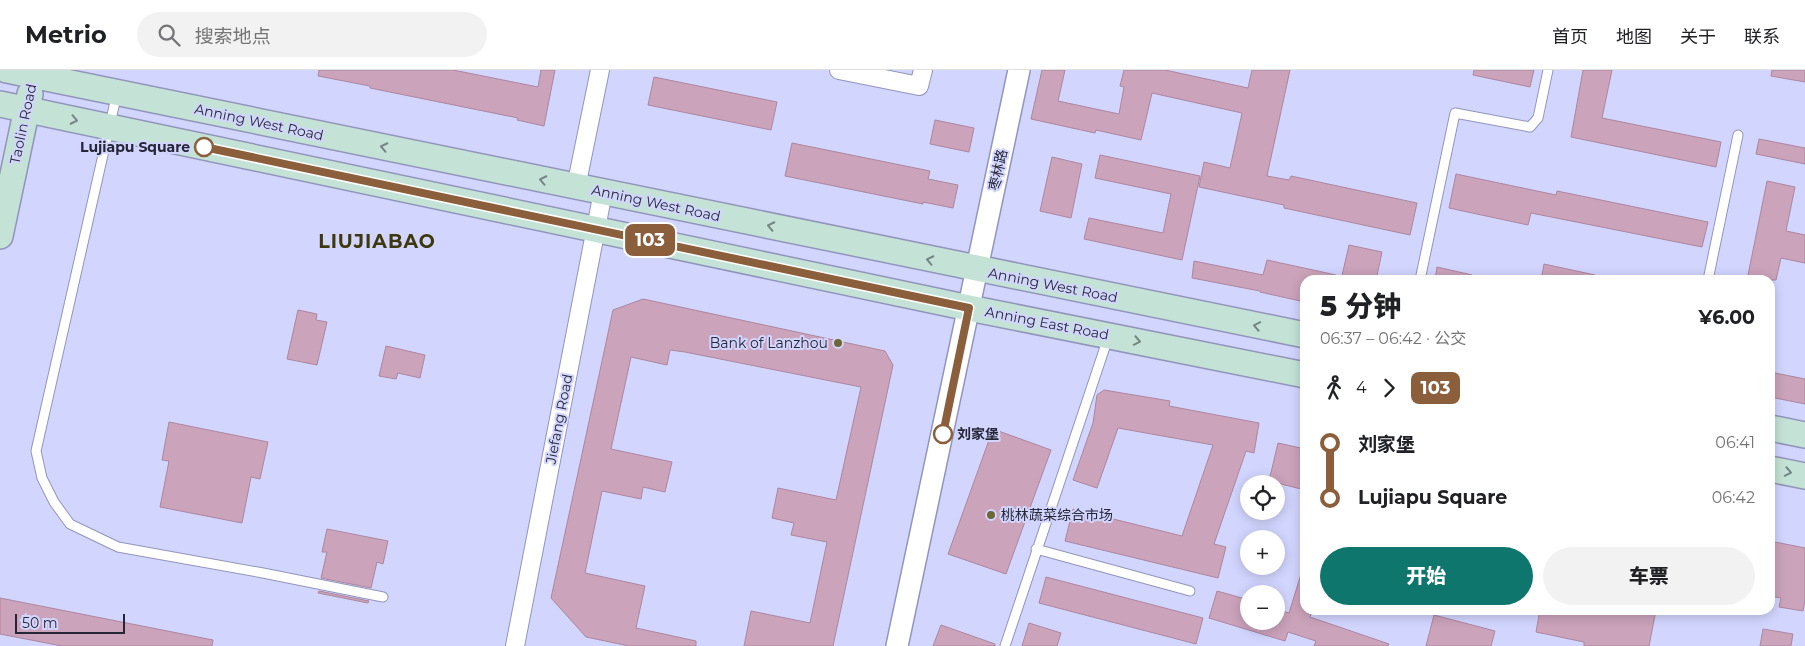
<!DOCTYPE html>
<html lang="zh">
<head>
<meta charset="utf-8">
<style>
	:root { --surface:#fff; --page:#f2f2f2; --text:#202124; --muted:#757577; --line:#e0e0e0; --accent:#0f766e }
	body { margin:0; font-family:Montserrat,"Noto Sans SC",sans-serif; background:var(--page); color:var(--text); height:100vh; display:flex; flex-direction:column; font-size:19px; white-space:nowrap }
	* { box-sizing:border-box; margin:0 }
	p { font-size:16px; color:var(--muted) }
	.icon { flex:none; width:28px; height:28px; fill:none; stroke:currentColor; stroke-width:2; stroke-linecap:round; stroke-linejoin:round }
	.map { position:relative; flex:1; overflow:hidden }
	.drawer { position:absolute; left:1300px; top:205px; width:475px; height:340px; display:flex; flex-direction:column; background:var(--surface); border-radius:15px; box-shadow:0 2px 12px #0003 }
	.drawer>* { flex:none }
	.badge { padding:0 10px; border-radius:8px; font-size:18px; line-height:32px }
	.controls { position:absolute; left:1240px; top:405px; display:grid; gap:10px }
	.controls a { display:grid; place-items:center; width:45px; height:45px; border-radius:50%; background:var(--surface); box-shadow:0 2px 12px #0003; font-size:25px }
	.scale { position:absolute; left:15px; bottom:12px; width:110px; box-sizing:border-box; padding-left:5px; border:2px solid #262736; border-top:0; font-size:14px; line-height:18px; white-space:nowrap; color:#262736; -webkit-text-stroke:4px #d2d5fe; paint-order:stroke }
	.map>.badge { position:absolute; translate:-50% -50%; box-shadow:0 0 0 2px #fff }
	.legs { display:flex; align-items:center; gap:8px; height:55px; padding:0 20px; font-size:16px }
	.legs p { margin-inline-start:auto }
	.overview { display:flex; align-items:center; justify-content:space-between; height:85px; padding:0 20px }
	h1 { font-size:28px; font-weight:800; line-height:38px }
	.cta { display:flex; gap:10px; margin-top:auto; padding:10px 20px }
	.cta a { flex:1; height:58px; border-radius:30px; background:var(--accent); color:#fff; font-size:20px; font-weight:800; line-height:58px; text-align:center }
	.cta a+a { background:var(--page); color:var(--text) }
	ul { padding:0 20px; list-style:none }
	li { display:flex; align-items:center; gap:18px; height:55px; font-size:19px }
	li i { display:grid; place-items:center; width:8px; height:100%; margin:0 6px; background:currentColor }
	li i::after { content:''; width:12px; height:12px; margin:-6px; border:4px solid; border-radius:50%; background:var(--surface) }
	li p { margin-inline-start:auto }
	li:first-child i { background:linear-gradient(#0000 50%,currentColor 0) }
	li:last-child i { background:linear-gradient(currentColor 50%,#0000 0) }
	header { display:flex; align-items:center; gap:30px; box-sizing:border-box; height:70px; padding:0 25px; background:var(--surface); border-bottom:1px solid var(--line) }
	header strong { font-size:24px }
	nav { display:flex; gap:28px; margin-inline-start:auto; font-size:18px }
	.search { width:350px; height:45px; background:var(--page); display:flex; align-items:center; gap:12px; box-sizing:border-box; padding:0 18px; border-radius:28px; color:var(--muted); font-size:19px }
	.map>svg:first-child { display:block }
	.building { fill:#cba3bb; stroke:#ad869e }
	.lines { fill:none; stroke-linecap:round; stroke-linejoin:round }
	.service-casing { stroke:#9295bb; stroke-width:11 }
	.minor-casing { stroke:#9295bb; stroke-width:20 }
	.tertiary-casing { stroke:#9295bb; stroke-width:24 }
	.secondary-casing { stroke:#9295bb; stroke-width:28 }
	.service { stroke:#fff; stroke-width:9 }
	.minor { stroke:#fff; stroke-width:18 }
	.tertiary { stroke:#fff; stroke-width:21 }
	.secondary { stroke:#c4e3d6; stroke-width:25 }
	.oneway { stroke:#758586 }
	.line-1-casing { stroke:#fff; stroke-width:11 }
	.line-1 { stroke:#8b5e3c; stroke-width:8 }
	.stop-1-dot { fill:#fff; stroke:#8b5e3c; stroke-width:2.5 }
	.poi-dot { fill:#6d6733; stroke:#d2d5fe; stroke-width:2 }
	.labels { text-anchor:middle; stroke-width:4; stroke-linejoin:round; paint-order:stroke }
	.street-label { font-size:14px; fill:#262736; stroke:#d2d5fe }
	.stop-label { font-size:14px; font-weight:bold; fill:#262736; stroke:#d2d5fe; text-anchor:end }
	.poi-label { font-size:14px; fill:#262736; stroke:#d2d5fe; text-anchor:end }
	.district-label { font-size:19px; font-weight:bold; letter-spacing:1px; fill:#3e380e; stroke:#d2d5fe }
</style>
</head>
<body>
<header>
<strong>Metrio</strong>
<div class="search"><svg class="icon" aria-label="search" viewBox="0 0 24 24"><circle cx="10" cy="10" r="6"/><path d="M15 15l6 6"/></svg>搜索地点</div>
<nav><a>首页</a><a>地图</a><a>关于</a><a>联系</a></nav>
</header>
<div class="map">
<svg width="1805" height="576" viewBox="0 0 1805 576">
	<rect width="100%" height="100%" fill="#d2d5fe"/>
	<!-- building -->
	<g class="building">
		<path d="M319 0H453L538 17 541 0H555L544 56 517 50 518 48 370 18V16L318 6Z"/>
		<path d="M1042 0H1065L1058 31 1119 44 1124 17 1120 16 1124 0H1165L1248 18 1252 0H1290L1267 106 1289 110 1291 106 1417 133 1410 165 1284 138V135L1199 117 1204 92 1230 98 1242 43 1152 23 1141 70 1096 60 1095 63 1031 49Z"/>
		<path d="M1474 0H1534L1530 17 1473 5Z"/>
		<path d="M1583 0H1612L1602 48 1721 72 1716 97 1571 67Z"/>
		<path d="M1772 0H1805V12L1771 6Z"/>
		<path d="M654 7 777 32 771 60 648 35Z"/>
		<path d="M935 50 974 58 969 82 930 74Z"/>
		<path d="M1759 69 1805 78V94L1756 84Z"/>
		<path d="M792 73 930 101 928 109 958 115 953 138 923 132V134L785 106Z"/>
		<path d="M1100 85 1200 106 1182 190 1084 169 1089 148 1163 163 1171 124 1095 108Z"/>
		<path d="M1052 87 1082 94 1071 148 1040 141Z"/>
		<path d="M1456 104 1556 125 1557 121 1708 152 1702 177 1531 143 1528 155 1449 138Z"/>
		<path d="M1767 111 1795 117 1786 161 1805 165V193L1781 188 1776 210H1747Z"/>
		<path d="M1349 175 1382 182 1376 210H1341Z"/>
		<path d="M1267 190 1336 205 1335 210H1305V232L1260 222V221L1192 208 1194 191 1263 205Z"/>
		<path d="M1544 194 1595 205V210H1541Z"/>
		<path d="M1437 197 1472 205V210H1435Z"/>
		<path d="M643 229 885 281 893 295 833 576H744L751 541 810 553 827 472 791 465 794 453 772 448 778 418 836 430 861 317 685 282 670 280 667 295 631 287 611 379 672 392 665 422 643 417 641 429 602 421 585 503 645 516 636 558 696 571V576H629L586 567 551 528 613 240Z"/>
		<path d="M298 240 317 244 316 250 327 252 317 295 287 289Z"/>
		<path d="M386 276 425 285 420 308 398 303 396 309 379 306Z"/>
		<path d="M1770 302 1805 309V334L1770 327Z"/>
		<path d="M1104 320 1170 331 1169 336 1259 353 1254 383 1246 381 1214 474 1226 477 1218 508 1065 471 1073 439 1182 466 1213 375 1118 358 1097 418 1073 410 1093 353 1097 325Z"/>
		<path d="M169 352 268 372 260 409 251 407 242 453 160 437 169 391 162 390Z"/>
		<path d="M993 359 1051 380 1006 504 948 484Z"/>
		<path d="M1278 373 1305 379V420L1269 411Z"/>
		<path d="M327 459 388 471 383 494 377 492 371 518 321 508 327 482H322Z"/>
		<path d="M1770 471 1805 478V530L1803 541 1779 537 1781 528 1770 526Z"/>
		<path d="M1302 501H1305V540H1313L1310 547 1389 574 1388 576H1314L1316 571 1288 562 1285 571 1209 548 1217 521 1249 530V551H1276V539L1289 543Z"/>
		<path d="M1046 507 1203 548 1196 574 1039 533Z"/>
		<path d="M319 521 369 531 368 533 318 523Z"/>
		<path d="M0 528 213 570 212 576H62L0 564Z"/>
		<path d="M1540 540H1656L1649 576H1584V572L1536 562Z"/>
		<path d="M1434 545 1495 561 1491 576H1426Z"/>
		<path d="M1029 553 1061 563 1057 576H1022Z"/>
		<path d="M941 555 995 574V576H933Z"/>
		<path d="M1763 559 1793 564 1791 576H1760Z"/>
	</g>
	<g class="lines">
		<!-- service casing -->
		<g class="service-casing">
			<g id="service">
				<path d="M117 23 36 381 42 408 54 432 70 454 118 477 263 503 383 527"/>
				<path d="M1420 210 1455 43 1530 57 1538 48 1548 0"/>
				<path d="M1708 210 1738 65"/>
				<path d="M1036 479 1190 521"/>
				<path d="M1005 576 1108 268"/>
			</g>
		</g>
		<!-- minor casing -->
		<g class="minor-casing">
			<g id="minor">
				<path d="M839 0 919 16 923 0"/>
				<path d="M576 117 600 0"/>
				<path d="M515 576 603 122"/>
			</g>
		</g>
		<!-- tertiary casing -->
		<g class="tertiary-casing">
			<path id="tertiary" d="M897 576 1019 0"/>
		</g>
		<!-- secondary casing -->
		<g class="secondary-casing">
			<g id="secondary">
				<path d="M7 0 1305 265"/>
				<path d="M0 34 969 238 1305 305"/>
				<path d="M0 166 30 24"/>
				<path d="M1770 358 1805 365"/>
				<path d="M1770 399 1805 406"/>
			</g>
		</g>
		<!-- service -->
		<use href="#service" class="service"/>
		<!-- minor -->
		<use href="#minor" class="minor"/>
		<!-- tertiary -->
		<use href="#tertiary" class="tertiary"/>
		<!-- secondary -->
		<use href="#secondary" class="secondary"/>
	</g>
	<!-- one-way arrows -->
	<defs><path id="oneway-chevron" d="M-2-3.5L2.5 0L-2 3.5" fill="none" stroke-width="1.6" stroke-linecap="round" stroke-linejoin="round" transform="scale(1.25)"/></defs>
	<g class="oneway">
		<use href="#oneway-chevron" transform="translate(74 50) rotate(12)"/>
		<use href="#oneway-chevron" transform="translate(384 77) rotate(-168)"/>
		<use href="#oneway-chevron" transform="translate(543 110) rotate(-168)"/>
		<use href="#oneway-chevron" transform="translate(771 156) rotate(-168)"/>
		<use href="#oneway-chevron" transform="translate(930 190) rotate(-168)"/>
		<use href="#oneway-chevron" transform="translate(1257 256) rotate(-169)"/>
		<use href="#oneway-chevron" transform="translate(1137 271) rotate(11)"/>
		<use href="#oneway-chevron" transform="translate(1788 402) rotate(11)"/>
	</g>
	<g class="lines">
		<!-- line-1 casing -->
		<g class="line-1-casing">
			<path id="line-1" d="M204 77 969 238 943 364"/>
		</g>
		<!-- line-1 -->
		<use href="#line-1" class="line-1"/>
	</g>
	<!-- markers -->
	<g class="stop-1-dot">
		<circle cx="204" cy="77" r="9"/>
		<circle cx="943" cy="364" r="9"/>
	</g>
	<g class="poi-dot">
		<circle cx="838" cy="273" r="5"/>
		<circle cx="991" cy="445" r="5"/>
	</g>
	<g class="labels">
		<!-- street labels -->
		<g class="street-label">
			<text transform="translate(259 52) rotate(12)" y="5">Anning West Road</text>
			<text transform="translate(23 54) rotate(-78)" y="5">Taolin Road</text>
			<text transform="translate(998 100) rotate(-78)" y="5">枣林路</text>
			<text transform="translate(656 133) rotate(12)" y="5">Anning West Road</text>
			<text transform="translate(1053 215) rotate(11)" y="5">Anning West Road</text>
			<text transform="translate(1047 253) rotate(11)" y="5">Anning East Road</text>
			<text transform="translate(559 349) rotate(-79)" y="5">Jiefang Road</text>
		</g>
		<!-- stop labels -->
		<g class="stop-label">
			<text x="190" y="82">Lujiapu Square</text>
			<text x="957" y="369" text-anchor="start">刘家堡</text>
		</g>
		<!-- poi labels -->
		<g class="poi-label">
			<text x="828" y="278">Bank of Lanzhou</text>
			<text x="1001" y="450" text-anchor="start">桃林蔬菜综合市场</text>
		</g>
		<!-- district labels -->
		<g class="district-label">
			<text x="377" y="178">LIUJIABAO</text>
		</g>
	</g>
</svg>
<div class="controls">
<a><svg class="icon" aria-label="locate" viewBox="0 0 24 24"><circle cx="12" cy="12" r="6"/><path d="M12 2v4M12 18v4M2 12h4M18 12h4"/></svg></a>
<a>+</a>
<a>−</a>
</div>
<div class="scale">50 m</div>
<b class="badge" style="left:650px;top:170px;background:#8b5e3c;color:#fff">103</b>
<section class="drawer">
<div class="overview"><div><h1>5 分钟</h1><p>06:37 – 06:42 · 公交</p></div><b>¥6.00</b></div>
<div class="legs"><svg class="icon" aria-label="walk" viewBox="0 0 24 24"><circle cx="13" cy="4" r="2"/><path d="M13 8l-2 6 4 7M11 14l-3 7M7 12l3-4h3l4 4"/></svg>4<svg class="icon" aria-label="forward" viewBox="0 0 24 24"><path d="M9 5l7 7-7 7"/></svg><b class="badge" style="background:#8b5e3c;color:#fff">103</b></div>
<ul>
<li><i style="color:#8b5e3c"></i><b>刘家堡</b><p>06:41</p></li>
<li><i style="color:#8b5e3c"></i><b>Lujiapu Square</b><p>06:42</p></li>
</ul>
<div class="cta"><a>开始</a><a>车票</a></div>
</section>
</div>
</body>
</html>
